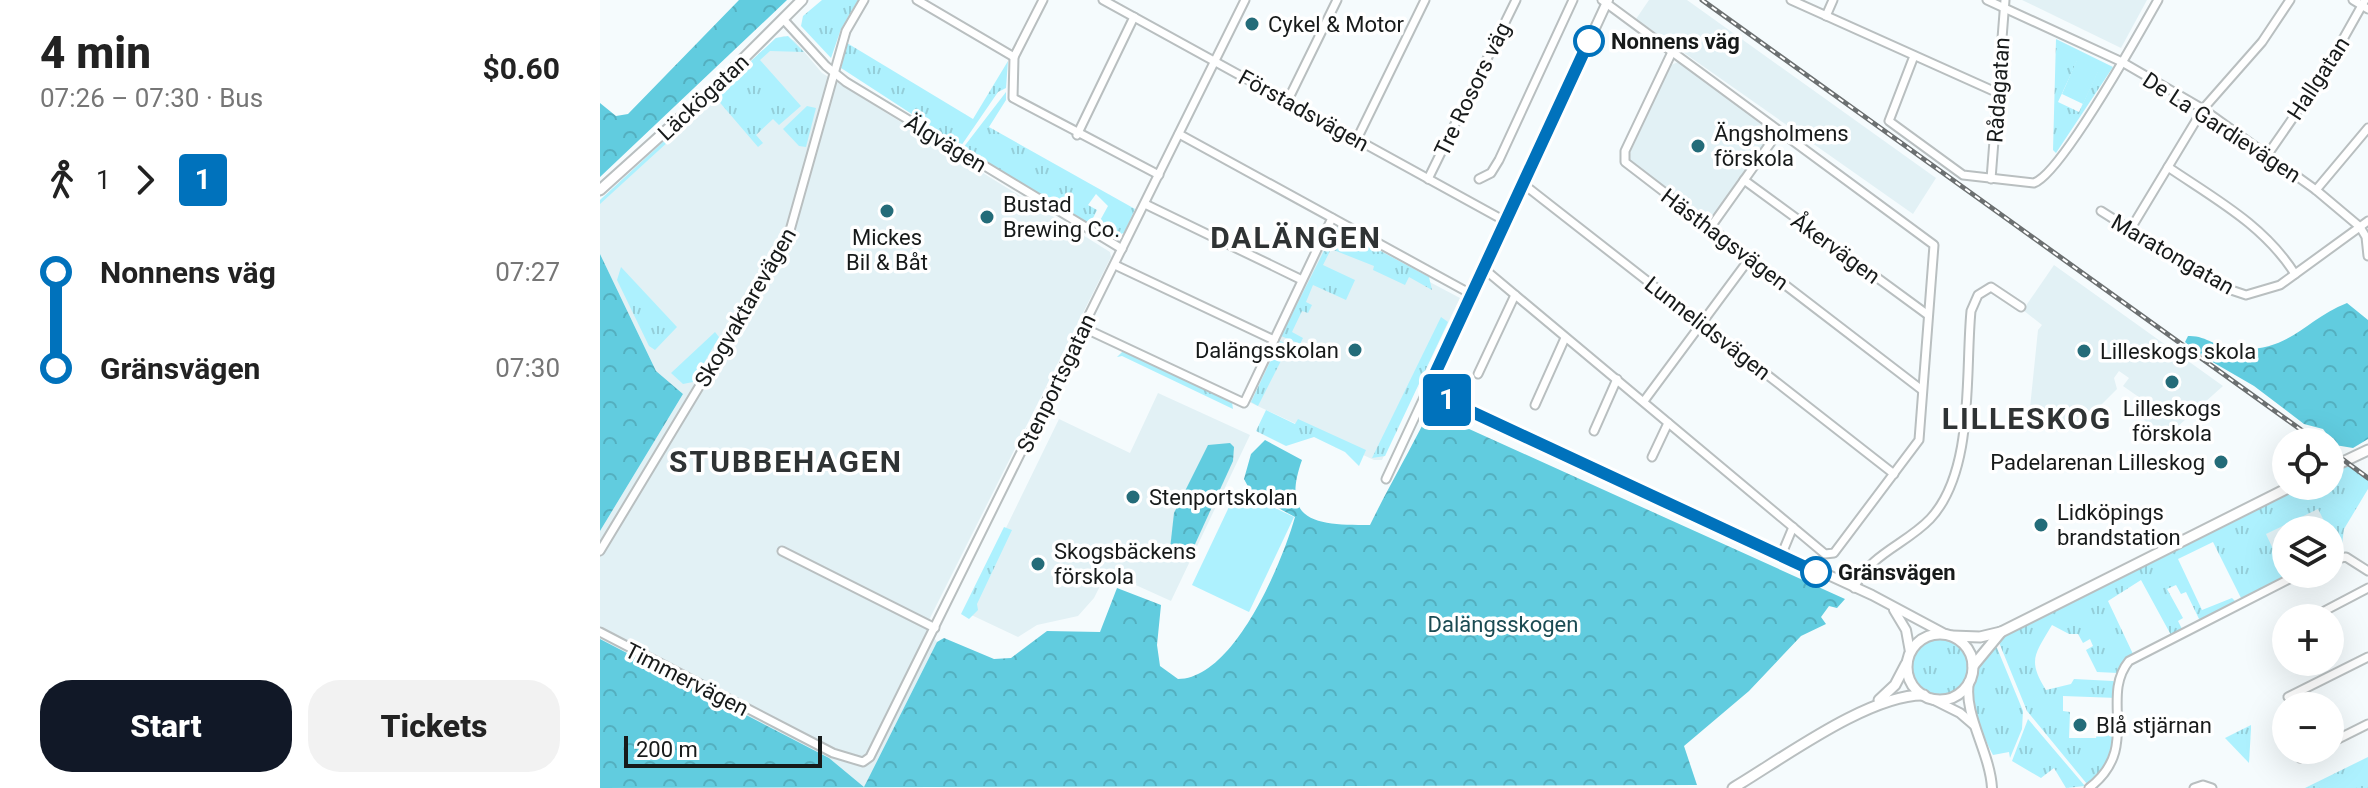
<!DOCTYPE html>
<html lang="en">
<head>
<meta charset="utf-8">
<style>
	:root { --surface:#fff; --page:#f2f2f2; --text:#222; --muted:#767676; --accent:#111827 }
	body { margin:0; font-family:Roboto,sans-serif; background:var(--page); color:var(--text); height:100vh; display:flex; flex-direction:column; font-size:30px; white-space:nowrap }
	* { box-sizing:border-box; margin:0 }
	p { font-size:26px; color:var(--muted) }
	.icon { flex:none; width:44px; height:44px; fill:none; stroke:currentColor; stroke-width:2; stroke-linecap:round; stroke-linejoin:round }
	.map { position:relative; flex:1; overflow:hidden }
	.sheet { display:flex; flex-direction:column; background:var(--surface); width:600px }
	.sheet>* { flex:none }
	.badge { padding:0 16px; border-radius:6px; font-size:28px; line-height:52px }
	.controls { position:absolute; left:1672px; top:428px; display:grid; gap:16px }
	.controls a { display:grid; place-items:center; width:72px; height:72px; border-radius:50%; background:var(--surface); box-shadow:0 8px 32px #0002; font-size:40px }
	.scale { position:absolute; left:24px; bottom:20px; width:198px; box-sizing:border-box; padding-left:8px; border:4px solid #171a1a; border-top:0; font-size:22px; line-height:28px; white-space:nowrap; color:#171a1a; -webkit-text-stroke:6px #fff; paint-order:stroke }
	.map>.badge { position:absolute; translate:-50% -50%; box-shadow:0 0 0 4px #fff }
	.legs { display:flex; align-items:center; gap:12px; height:88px; padding:0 40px; font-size:26px }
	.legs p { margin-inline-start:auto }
	.headline { display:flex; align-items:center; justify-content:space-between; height:136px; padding:0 40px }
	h1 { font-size:44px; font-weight:800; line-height:60px }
	.button { display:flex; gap:16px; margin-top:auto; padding:16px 40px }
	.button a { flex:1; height:92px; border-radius:32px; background:var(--accent); color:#fff; font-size:32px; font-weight:800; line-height:92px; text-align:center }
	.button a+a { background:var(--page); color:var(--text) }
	ul { padding:0 40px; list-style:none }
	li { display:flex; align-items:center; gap:28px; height:96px; font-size:30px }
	li i { display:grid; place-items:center; width:12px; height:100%; margin:0 10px; background:currentColor }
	li i::after { content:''; width:20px; height:20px; margin:-10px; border:6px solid; border-radius:50%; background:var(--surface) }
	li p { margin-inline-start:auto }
	li:first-child i { background:linear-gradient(#0000 50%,currentColor 0) }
	li:last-child i { background:linear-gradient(currentColor 50%,#0000 0) }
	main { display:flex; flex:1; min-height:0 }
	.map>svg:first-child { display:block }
	.built { fill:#e2f1f5 }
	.grass { fill:url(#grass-tufts); fill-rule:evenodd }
	.forest { fill:url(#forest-crowns) }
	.pitch { fill:#adf1fe }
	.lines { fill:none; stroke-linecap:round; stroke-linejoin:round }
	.minor-casing { stroke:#b9bfc0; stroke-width:11 }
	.tertiary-casing { stroke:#b9bfc0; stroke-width:12 }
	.secondary-casing { stroke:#b9bfc0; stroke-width:13 }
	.minor { stroke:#fff; stroke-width:7 }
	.tertiary { stroke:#fff; stroke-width:8 }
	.secondary { stroke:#fff; stroke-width:9 }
	.rail-casing { stroke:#6c7071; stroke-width:5 }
	.rail { stroke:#fff; stroke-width:2; stroke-dasharray:6; stroke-linecap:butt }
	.line-1-casing { stroke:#fff; stroke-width:18 }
	.line-1 { stroke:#0072bc; stroke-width:12 }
	.poi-dot { fill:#246c79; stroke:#fff; stroke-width:3 }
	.stop-1-dot { fill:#fff; stroke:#0072bc; stroke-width:4 }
	.labels { text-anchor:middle; stroke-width:7; stroke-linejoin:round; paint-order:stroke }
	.poi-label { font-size:22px; fill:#171a1a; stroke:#fff; text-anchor:start }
	.stop-label { font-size:22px; font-weight:bold; fill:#171a1a; stroke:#fff; text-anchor:start }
	.street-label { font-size:22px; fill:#171a1a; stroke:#fff }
	.park-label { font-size:22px; fill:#1a4a52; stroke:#fff }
	.district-label { font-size:30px; font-weight:bold; letter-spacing:2px; fill:#2f3334; stroke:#fff }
</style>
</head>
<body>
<main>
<section class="sheet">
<div class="headline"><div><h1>4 min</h1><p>07:26 – 07:30 · Bus</p></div><b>$0.60</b></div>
<div class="legs"><svg class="icon" aria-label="walk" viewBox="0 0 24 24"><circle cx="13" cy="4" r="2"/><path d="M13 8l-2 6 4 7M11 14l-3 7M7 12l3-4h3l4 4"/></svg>1<svg class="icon" aria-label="forward" viewBox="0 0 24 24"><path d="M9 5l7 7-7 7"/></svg><b class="badge" style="background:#0072bc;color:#fff">1</b></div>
<ul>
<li><i style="color:#0072bc"></i><b>Nonnens väg</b><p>07:27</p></li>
<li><i style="color:#0072bc"></i><b>Gränsvägen</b><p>07:30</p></li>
</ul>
<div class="button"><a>Start</a><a>Tickets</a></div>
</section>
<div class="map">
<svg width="1768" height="788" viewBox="0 0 1768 788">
	<defs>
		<pattern id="grass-tufts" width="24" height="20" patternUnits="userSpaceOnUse" patternTransform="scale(2)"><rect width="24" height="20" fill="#adf1fe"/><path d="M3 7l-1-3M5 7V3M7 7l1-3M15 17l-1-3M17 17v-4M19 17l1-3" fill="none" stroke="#94ced9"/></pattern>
		<pattern id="forest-crowns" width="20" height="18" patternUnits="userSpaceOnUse" patternTransform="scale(2)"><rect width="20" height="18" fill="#61ccdf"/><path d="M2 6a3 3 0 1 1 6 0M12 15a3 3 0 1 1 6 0" fill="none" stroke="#54afbf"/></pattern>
	</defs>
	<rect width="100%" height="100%" fill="#f5fbfd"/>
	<!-- built -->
	<g class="built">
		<path d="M1049 0H1087L1336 178 1313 214 1036 19Z"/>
		<path d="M1422 0H1547L1521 48Z"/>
		<path d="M184 36 195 41 222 73 510 252 511 257 326 626 337 642 264 787 229 758 0 639V531L83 394 56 371 0 254V200L176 38Z"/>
		<path d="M1078 62 1171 130V136L1112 218H1105L1030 161 1029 155 1071 65Z"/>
		<path d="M731 230 860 298 782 460H774L649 402Z"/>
		<path d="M1454 265 1623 386 1567 436 1540 417 1543 400 1523 386 1529 378 1519 371 1514 378 1517 389 1489 417 1456 430 1428 427 1438 330 1442 325 1423 310Z"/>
		<path d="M558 393 650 435 571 601 507 572 494 598 478 616 437 625 418 637 365 612 459 419 530 453Z"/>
		<path d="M1718 509 1729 530H1686V574H1692L1686 577 1665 534Z"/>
	</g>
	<!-- grass -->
	<g class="grass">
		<path d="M222 0H258L241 29 231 58 201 26 203 16Z"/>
		<path d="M188 36 204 52 170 51 160 60 201 106 179 125 173 119 156 135 163 143 158 147 116 98 0 204V200L176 38Z"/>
		<path d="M1456 39 1513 67 1456 153 1453 150ZM1477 61 1498 71 1479 112 1458 102Z"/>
		<path d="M247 43 373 119 408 61 406 88 398 92 361 146 241 68Z"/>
		<path d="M406 92V100L389 127 535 209 524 233 514 236 497 226 508 206 496 194 488 205 497 210 491 222 485 221 363 148Z"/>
		<path d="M207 106 216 108 206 147 199 146 183 129Z"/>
		<path d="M736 227 829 277 832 290 809 277 805 285 773 270 774 266 731 249 723 265 755 280 746 300 713 285 706 302 712 305 708 313 702 311 692 332 703 338 700 344 681 336Z"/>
		<path d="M21 267 77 327 55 350 49 346 17 280Z"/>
		<path d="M841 317 848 322 785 456 772 458Z"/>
		<path d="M115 332 119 337 93 382 83 384 71 373Z"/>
		<path d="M680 341 689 345 658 406 651 402Z"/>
		<path d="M524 350 632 402 633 409 522 356 517 357Z"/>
		<path d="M666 410 695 424 698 419 766 450 759 466 745 452 714 437 686 446 656 431Z"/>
		<path d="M1747 464 1768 480V489L1744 529 1741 552 1732 538 1736 535 1732 525 1727 527 1718 509 1666 534 1686 577 1642 600 1613 542 1578 559 1602 610 1632 598 1636 602 1600 621 1586 592 1581 594 1576 585 1567 589 1583 618 1578 621 1582 629 1571 635 1541 580 1508 601 1533 654 1518 673 1497 672 1486 650 1493 646 1490 639 1483 643 1478 634H1469L1452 625C1435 654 1427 660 1446 690L1471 684 1474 679 1513 681 1517 684V698L1463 696V711L1470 712 1469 738H1496L1497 734H1507V729L1515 730C1513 754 1507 769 1487 784L1427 711 1398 640 1530 569 1702 486H1730V472Z"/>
		<path d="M404 527 412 530 377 604 378 610 369 619 361 614Z"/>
		<circle cx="1340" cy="667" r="29"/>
		<path d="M1395 643 1423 711 1422 729 1410 758 1409 752 1393 755C1371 710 1361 685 1395 643Z"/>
		<path d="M1428 719 1485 786 1466 788 1454 768 1441 778 1412 761Z"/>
		<path d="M1651 725V729L1649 763 1625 738Z"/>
		<path d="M1768 757V788H1705Z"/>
	</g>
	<!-- forest -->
	<g class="forest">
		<path d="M139 0H187L0 177V103L16 116 28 114Z"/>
		<path d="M0 254 56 371 83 394 0 531Z"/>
		<path d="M1747 303 1768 320V439L1753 448 1735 445 1723 429 1704 424 1654 386 1597 353 1585 342 1588 336C1606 335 1617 348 1635 349 1690 353 1704 320 1747 303Z"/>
		<path d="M836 414 1245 599 1237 608 1229 606 1221 617 1226 624 1201 636 1149 691 1084 746 1097 785 0 788V639L229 758 264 787 337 642 344 638 394 659 411 658 447 631 500 632 517 588 561 605 557 645 560 666 578 679C634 679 682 563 695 517L652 494 644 479 651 454 665 440 702 460C679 524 720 525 770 525 788 488 808 454 827 416Z"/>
		<path d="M630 443 634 447 633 461 591 553 587 560 570 549 574 513 608 445Z"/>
	</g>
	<!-- pitch -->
	<g class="pitch">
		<path d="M1477 60 1499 70 1483 104 1462 94Z"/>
		<path d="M637 490 694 517 649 612 592 585Z"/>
	</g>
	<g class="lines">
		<!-- minor casing -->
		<g class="minor-casing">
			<g id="minor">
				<path d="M317 0 414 57"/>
				<path d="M443 0 414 57 413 98 559 175"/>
				<path d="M503 0 905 221"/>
				<path d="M1191 0 1398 93"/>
				<path d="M1387 0 1522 62 1603 109 1716 190 1760 227 1766 237 1768 256"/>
				<path d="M1753 0 1768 9"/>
				<path d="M1226 16 1233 0"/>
				<path d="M183 19 226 66 246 82 522 249"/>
				<path d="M1072 52 1025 151V162L1322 390"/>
				<path d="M1314 56 1289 121 1363 175 1434 183C1461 174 1540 32 1558 0"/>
				<path d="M687 102 737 0"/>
				<path d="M579 134 871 294"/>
				<path d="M477 135 534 17"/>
				<path d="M757 139 825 0"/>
				<path d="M1668 154 1724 73 1765 0"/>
				<path d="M1568 167C1615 199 1664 225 1695 274"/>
				<path d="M828 179 916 0"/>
				<path d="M879 179 891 173 899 160 973 0"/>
				<path d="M1391 179 1405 0"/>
				<path d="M1144 180 1328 315"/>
				<path d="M922 183 1294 474"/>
				<path d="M1716 190 1768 128"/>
				<path d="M545 204 702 280"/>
				<path d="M1501 211 1619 286 1646 295 1680 285 1768 221"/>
				<path d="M1110 228 1179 131"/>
				<path d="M1530 230 1603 109 1662 42 1690 0"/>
				<path d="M515 265 674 340"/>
				<path d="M883 268 1225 554 1234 553 1319 440 1334 245 1002 0"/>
				<path d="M484 328 644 403 732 218"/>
				<path d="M878 374 915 295"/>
				<path d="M1044 401 1150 258"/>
				<path d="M935 405 965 338"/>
				<path d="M994 431 1017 379"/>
				<path d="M1052 457 1068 423"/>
				<path d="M786 479 827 391"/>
				<path d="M0 551 187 241 246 31 264 0"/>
				<path d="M182 551 335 628"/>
				<path d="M1181 556 1193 527"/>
				<path d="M1730 560 1746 557 1768 571"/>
				<path d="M1254 588C1271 553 1305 545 1330 519 1375 471 1365 373 1371 311L1378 295 1391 287 1421 307"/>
				<path d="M1711 618 1768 588"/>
				<path d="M0 632 233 753 263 762 270 757 645 0"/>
				<path d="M1688 697 1768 657"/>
				<path d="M1730 743 1768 724"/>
				<path d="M1700 758 1717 750"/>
				<path d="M1489 788C1542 748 1499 698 1529 661L1699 574"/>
				<path d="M1594 788 1603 785 1612 788"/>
			</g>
		</g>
		<!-- tertiary casing -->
		<g class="tertiary-casing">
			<g id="tertiary">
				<path d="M1008 0 827 391 1272 595 1345 634"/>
				<path d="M1294 610 1306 630 1310 652"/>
				<path d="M1369 682C1363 714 1390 752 1392 788"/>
				<path d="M1332 699 1360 713 1374 725"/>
			</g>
		</g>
		<!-- secondary casing -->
		<g class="secondary-casing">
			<g id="secondary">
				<path d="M0 190 120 82 202 0"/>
				<path d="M1730 468 1768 450"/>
				<circle cx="1340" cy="667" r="33"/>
				<path d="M1352 636 1380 637 1401 632 1692 486"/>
				<path d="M1373 666 1401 632"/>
				<path d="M1279 700 1295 685 1306 664"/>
				<path d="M1133 788C1182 759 1269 694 1324 695"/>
			</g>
		</g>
		<!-- minor -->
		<use href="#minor" class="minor"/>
		<!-- tertiary -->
		<use href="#tertiary" class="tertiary"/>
		<!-- secondary -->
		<use href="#secondary" class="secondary"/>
		<!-- rail casing -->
		<g class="rail-casing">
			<g id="rail">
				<path d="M1102 0 1718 442"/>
				<path d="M1730 450 1768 478"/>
			</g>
		</g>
		<!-- rail -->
		<use href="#rail" class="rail"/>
	</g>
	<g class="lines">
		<!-- line-1 casing -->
		<g class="line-1-casing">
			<path id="line-1" d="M989 41 827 391 1216 572"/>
		</g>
		<!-- line-1 -->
		<use href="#line-1" class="line-1"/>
	</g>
	<!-- markers -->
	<g class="poi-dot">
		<circle cx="652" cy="24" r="8"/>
		<circle cx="1098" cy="146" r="8"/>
		<circle cx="287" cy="211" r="8"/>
		<circle cx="387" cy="217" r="8"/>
		<circle cx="755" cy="350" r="8"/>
		<circle cx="1484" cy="351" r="8"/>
		<circle cx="1572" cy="382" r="8"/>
		<circle cx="1621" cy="462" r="8"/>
		<circle cx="533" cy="497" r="8"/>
		<circle cx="1441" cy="525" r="8"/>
		<circle cx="438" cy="564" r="8"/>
		<circle cx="1480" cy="725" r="8"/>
	</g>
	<g class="stop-1-dot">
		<circle cx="989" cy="41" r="14"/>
		<circle cx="1216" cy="572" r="14"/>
	</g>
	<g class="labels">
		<!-- poi labels -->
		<g class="poi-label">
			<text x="668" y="32">Cykel &amp; Motor</text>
			<text x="1114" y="141">Ängsholmens<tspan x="1114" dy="25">förskola</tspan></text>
			<text x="403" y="212">Bustad<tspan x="403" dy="25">Brewing Co.</tspan></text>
			<text x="287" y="245" text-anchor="middle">Mickes<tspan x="287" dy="25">Bil &amp; Båt</tspan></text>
			<text x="739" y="358" text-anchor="end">Dalängsskolan</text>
			<text x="1500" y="359">Lilleskogs skola</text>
			<text x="1572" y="416" text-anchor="middle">Lilleskogs<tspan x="1572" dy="25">förskola</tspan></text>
			<text x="1605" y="470" text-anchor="end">Padelarenan Lilleskog</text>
			<text x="549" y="505">Stenportskolan</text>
			<text x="1457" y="520">Lidköpings<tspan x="1457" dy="25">brandstation</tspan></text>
			<text x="454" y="559">Skogsbäckens<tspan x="454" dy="25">förskola</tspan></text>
			<text x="1496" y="733">Blå stjärnan</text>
		</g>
		<!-- stop labels -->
		<g class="stop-label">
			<text x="1011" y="49">Nonnens väg</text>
			<text x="1238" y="580">Gränsvägen</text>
		</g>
		<!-- street labels -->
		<g class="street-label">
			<text transform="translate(1718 78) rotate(-57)" y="8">Hallgatan</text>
			<text transform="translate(872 89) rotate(-64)" y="8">Tre Rosors väg</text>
			<text transform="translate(1398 90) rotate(-86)" y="8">Rådagatan</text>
			<text transform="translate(103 97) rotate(-43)" y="8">Läckögatan</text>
			<text transform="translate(704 110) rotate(29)" y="8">Förstadsvägen</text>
			<text transform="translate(1622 127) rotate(33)" y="8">De La Gardievägen</text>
			<text transform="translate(346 143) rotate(31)" y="8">Älgvägen</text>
			<text transform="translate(1125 239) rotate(37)" y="8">Hästhagsvägen</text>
			<text transform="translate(1236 248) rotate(36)" y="8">Åkervägen</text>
			<text transform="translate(1573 254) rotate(30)" y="8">Maratongatan</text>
			<text transform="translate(145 307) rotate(-60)" y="8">Skogvaktarevägen</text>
			<text transform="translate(1108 328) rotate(38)" y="8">Lunnelidsvägen</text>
			<text transform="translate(456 383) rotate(-64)" y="8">Stenportsgatan</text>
			<text transform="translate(87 679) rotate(27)" y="8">Timmervägen</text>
		</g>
		<!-- park labels -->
		<g class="park-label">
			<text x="903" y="632">Dalängsskogen</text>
		</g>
		<!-- district labels -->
		<g class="district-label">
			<text x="696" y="248">DALÄNGEN</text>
			<text x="1427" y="429">LILLESKOG</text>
			<text x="186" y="472">STUBBEHAGEN</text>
		</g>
	</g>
</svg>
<div class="controls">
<a><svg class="icon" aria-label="locate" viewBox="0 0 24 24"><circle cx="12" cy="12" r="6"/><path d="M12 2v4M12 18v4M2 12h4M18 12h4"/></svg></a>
<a><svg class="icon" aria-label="layers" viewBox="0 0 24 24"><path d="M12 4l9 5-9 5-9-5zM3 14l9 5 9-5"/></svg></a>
<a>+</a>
<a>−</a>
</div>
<div class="scale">200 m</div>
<b class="badge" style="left:847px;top:400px;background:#0072bc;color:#fff">1</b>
</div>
</main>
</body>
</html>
